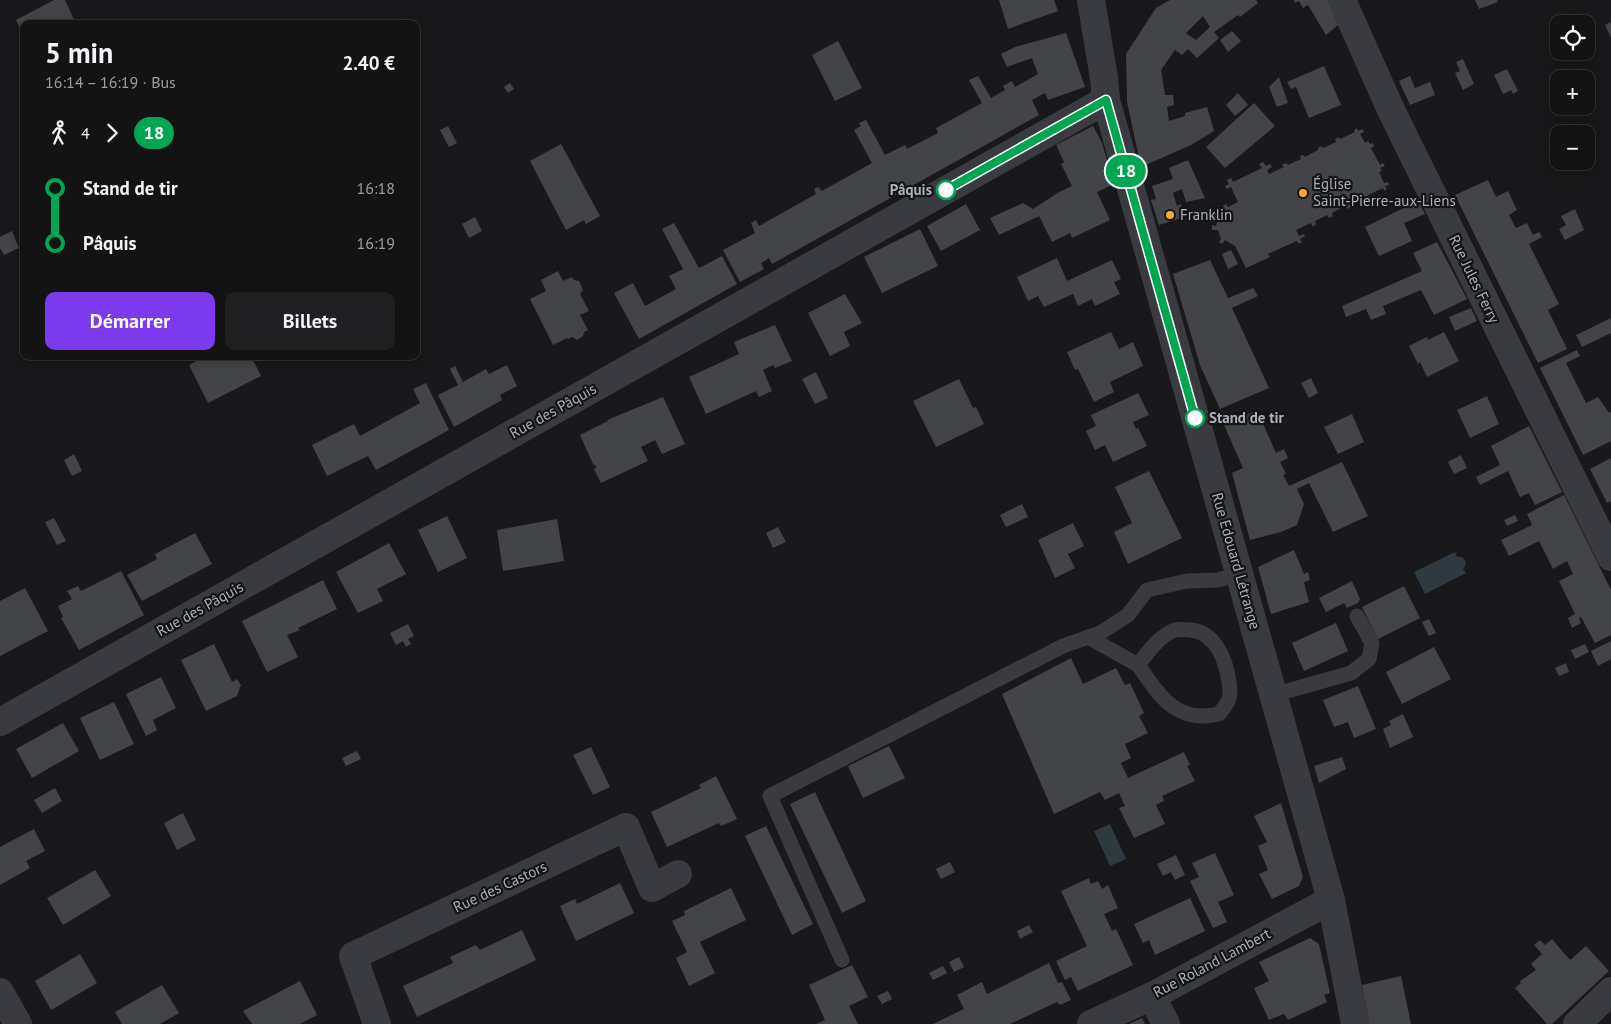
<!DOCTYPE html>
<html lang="fr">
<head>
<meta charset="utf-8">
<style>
	:root { --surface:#131314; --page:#202022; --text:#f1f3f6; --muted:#9d9ea0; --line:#323234; --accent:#7c3aed }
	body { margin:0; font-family:"PT Sans",sans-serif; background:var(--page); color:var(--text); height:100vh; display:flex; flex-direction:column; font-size:19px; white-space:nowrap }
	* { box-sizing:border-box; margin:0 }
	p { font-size:16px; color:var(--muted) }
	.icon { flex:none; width:28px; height:28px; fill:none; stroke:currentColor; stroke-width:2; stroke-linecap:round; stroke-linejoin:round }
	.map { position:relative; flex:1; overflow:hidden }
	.drawer { position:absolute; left:20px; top:20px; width:400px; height:340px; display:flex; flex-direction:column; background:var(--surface); border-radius:10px; box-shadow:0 2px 12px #0003,0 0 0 1px var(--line) }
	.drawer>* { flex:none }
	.badge { padding:0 10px; border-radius:16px; font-size:18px; line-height:32px }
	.buttons { position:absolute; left:1550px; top:15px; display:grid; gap:10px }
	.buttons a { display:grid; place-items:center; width:45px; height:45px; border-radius:10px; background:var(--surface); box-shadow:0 2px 12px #0003,0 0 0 1px var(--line); font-size:25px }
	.map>.badge { position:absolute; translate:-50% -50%; box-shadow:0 0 0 2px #fff }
	.legs { display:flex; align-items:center; gap:8px; height:55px; padding:0 25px; font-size:16px }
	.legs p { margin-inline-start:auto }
	.headline { display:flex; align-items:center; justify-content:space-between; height:85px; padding:0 25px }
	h1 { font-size:28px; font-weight:700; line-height:38px }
	.cta { display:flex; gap:10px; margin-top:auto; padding:10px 25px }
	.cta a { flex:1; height:58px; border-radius:10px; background:var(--accent); color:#fff; font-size:20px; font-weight:700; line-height:58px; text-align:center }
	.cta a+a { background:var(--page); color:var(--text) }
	ul { padding:0 25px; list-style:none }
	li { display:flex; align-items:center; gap:18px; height:55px; font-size:19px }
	li i { display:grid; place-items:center; width:8px; height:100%; margin:0 6px; background:currentColor }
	li i::after { content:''; width:12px; height:12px; margin:-6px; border:4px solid; border-radius:50%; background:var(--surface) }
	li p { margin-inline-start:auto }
	li:first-child i { background:linear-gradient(#0000 50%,currentColor 0) }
	li:last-child i { background:linear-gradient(currentColor 50%,#0000 0) }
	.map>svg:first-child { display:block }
	.water { fill:#2e3940 }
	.building { fill:#434448; fill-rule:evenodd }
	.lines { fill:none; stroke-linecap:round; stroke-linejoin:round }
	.service { stroke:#393b40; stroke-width:15 }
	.minor { stroke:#393b40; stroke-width:28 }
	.tertiary { stroke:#393b40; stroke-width:28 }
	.line-1-casing { stroke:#fff; stroke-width:11 }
	.line-1 { stroke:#00a651; stroke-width:8 }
	.stop-1-dot { fill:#fff; stroke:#00a651; stroke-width:2.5 }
	.poi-dot { fill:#fca92f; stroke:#141416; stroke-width:2 }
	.labels { text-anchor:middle; stroke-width:4.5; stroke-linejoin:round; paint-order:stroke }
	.poi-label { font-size:15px; fill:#aab1bb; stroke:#141416; text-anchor:start }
	.stop-label { font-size:15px; font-weight:bold; fill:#aab1bb; stroke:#141416; text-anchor:end }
	.street-label { font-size:15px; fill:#aab1bb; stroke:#141416 }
</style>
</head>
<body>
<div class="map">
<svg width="1611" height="1024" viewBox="0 0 1611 1024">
	<rect width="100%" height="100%" fill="#19191b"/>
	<!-- water -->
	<g class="water">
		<path d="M1455 552 1457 557H1462L1465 560 1466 565 1463 569 1466 573 1425 594 1414 572Z"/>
		<path d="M1110 824 1126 859 1110 866 1094 831Z"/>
	</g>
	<!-- building -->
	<g class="building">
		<path d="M54 0H65L76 24H24V36L16 20Z"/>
		<path d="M999 0H1054L1058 11 1008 29Z"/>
		<path d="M1170 0H1256L1258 3 1240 17 1238 15 1214 32 1219 38 1197 58 1188 49 1182 55 1175 50 1161 70 1165 95H1173L1174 105 1167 107 1169 121 1185 116V113L1207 107 1214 131 1191 145 1141 167 1127 102 1126 54 1156 8ZM1203 16 1210 27 1196 40 1186 33Z"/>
		<path d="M1294 0H1328L1338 25 1326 35 1308 5 1303 8 1299 1 1295 3Z"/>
		<path d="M1475 0H1497L1498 2 1479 9Z"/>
		<path d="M1590 22 1593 30 1586 33V24Z"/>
		<path d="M1611 22V38L1605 25Z"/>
		<path d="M1559 30V43L1554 32Z"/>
		<path d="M1232 31 1241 41 1228 52 1220 40Z"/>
		<path d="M1066 33 1085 87 1048 100 1045 93 1032 100 1039 115 772 264 769 258 761 263 764 269 740 282 723 250 755 233 751 223 756 220 759 226 816 194 814 189 818 187 822 191 872 163 854 130 861 126 859 123 866 120 885 155 905 145 907 149 938 133 936 128 982 103 969 80 978 76 991 98 1005 90 1003 86 1012 81 1015 87 1038 74 1032 58 1007 67 1001 54 1015 47Z"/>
		<path d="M838 41 862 88 835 101 812 55Z"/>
		<path d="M1463 59 1474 84 1463 90 1455 73 1460 71 1456 62Z"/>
		<path d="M1324 66 1341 105 1309 118 1296 87 1291 89 1287 82Z"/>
		<path d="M1507 69 1518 91 1513 94 1511 90 1503 94 1494 75Z"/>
		<path d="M1410 76 1415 88 1430 82 1435 95 1410 105 1399 81Z"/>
		<path d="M1279 77 1288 103 1277 107 1269 87Z"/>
		<path d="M510 83 514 89 508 93 504 87Z"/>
		<path d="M1238 93 1248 105 1235 116 1226 105Z"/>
		<path d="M1254 103 1275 126 1225 168 1206 147Z"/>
		<path d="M448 126 457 143 449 147 440 130Z"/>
		<path d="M1093 126 1102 143 1114 184 1097 192 1110 220 1072 238 1070 233 1052 242 1039 216 999 235 990 218 1023 203 1033 209 1059 192 1072 186 1061 164 1064 162 1056 145Z"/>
		<path d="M1357 128 1358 131 1362 129 1364 132 1360 134 1365 143 1368 141 1370 144 1373 143 1374 146 1371 148 1380 165 1383 163 1385 166 1380 168 1382 171 1379 172 1384 183 1388 182 1389 185 1385 186 1387 189 1384 191 1383 188 1368 195 1369 198 1366 200 1364 197 1350 204 1351 207 1347 209 1345 206 1332 213 1333 216 1329 218 1327 215 1315 221 1316 224 1313 227 1311 223 1296 230 1299 236 1304 234 1305 236 1300 239 1302 242 1299 244 1297 241 1268 254 1270 257 1246 268 1235 246 1225 240 1222 244 1219 242 1221 239 1218 230H1212V225L1216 226 1218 217 1216 215 1218 212 1221 214 1225 212 1223 206 1226 204 1228 207 1238 202 1231 187 1227 189 1225 186 1229 184 1227 180 1231 178 1233 182 1262 168 1259 164 1263 162 1266 166 1270 164 1272 167 1267 170 1269 174 1284 167 1282 165 1286 163 1288 165 1301 159 1300 156 1303 155 1305 157 1318 150V148L1321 146 1323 148 1336 142 1335 139 1339 137 1340 139 1355 132 1354 130Z"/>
		<path d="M561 144 600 216 586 224 584 220 566 230 530 161Z"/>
		<path d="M1188 160 1205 198 1186 202 1182 189 1173 193 1177 206 1181 204 1184 217 1159 225 1151 200 1156 199 1152 186 1173 179 1169 168Z"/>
		<path d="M1488 180 1496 197 1508 191 1517 210 1509 215 1516 228 1527 223 1533 235 1539 232 1542 237 1529 244 1559 304 1548 310 1567 349 1538 363 1455 195Z"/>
		<path d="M1418 201 1425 214 1404 223 1412 241 1379 256 1365 227Z"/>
		<path d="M966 204 980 230 941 251 927 226Z"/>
		<path d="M1575 209 1584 230 1565 240 1559 229 1566 225 1561 216Z"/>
		<path d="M475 217 482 231 469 238 462 224Z"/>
		<path d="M674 223 699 268 722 256 737 284 639 339 614 293 633 283 645 306 676 289 669 276 683 269 662 229Z"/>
		<path d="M920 229 938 266 882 293 864 257Z"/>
		<path d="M12 231 19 248 4 255 0 248V237Z"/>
		<path d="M1437 242 1467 299 1434 315 1421 290 1383 306 1386 314 1371 320 1366 309 1346 317 1342 306 1422 271 1413 253Z"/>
		<path d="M1231 250 1238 264 1228 269 1222 254Z"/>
		<path d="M1057 258 1067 281 1112 260 1121 279 1114 282 1120 294 1095 306 1092 299 1078 306 1073 294 1044 307 1038 296 1028 301 1017 277Z"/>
		<path d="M1210 260 1228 298 1253 288 1258 296 1232 308 1269 388 1220 409 1200 365 1173 274Z"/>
		<path d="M558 271 563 281 572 277 574 280 579 281 583 290 580 294 589 311 580 315 588 330 584 332 583 336 577 340 572 337 568 339 567 338 553 345 530 299 546 291 541 280Z"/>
		<path d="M845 294 862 323 844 332 850 346 830 356 808 313Z"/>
		<path d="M1471 308 1477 321 1455 331 1449 317Z"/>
		<path d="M1611 318V333L1582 347 1576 335Z"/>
		<path d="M775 325 792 361 775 368 773 365 763 370 772 391 759 397 756 391 706 414 689 377 739 354 734 342Z"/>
		<path d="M1111 332 1119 349 1133 342 1143 366 1110 382 1114 392 1094 402 1078 369 1075 370 1067 352Z"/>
		<path d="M1444 332 1459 361 1427 377 1420 362 1418 364 1409 346 1427 337 1428 340Z"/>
		<path d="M1577 350 1580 356 1566 363 1586 403 1598 397 1609 413 1611 412V441L1583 455 1540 368Z"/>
		<path d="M206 356H251L261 376 208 403 189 365Z"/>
		<path d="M507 365 517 386 500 395 502 400 454 427 438 395 458 385 450 369 455 366 463 382 486 369 489 374Z"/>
		<path d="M816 372 828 398 815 404 802 379Z"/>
		<path d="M1311 378 1318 393 1309 398 1301 383Z"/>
		<path d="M959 379 973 408 976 407 984 424 936 447 913 401Z"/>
		<path d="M426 383 449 430 376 470 368 456 327 476 312 445 354 424 360 436 420 403 413 389Z"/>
		<path d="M1138 393 1149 415 1133 422 1136 429 1138 428 1147 446 1113 462 1105 445 1095 450 1086 431 1096 426 1091 415Z"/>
		<path d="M1487 396 1499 424 1470 438 1457 410Z"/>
		<path d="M663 397 685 444 662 454 655 440 641 447 648 461 601 483 594 469 597 467 593 464 580 435 608 421 607 420Z"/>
		<path d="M1257 410 1276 453 1284 449 1288 458 1280 462 1286 474 1283 475 1289 486 1342 462 1368 516 1333 532 1309 483 1297 489 1304 504 1297 525 1281 532 1250 540 1232 473 1243 468 1224 425Z"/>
		<path d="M1352 414 1364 442 1338 454 1324 427Z"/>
		<path d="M1529 426 1562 492 1535 505 1529 493 1520 497 1508 471 1480 485 1476 477 1500 465 1491 446Z"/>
		<path d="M74 454 82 471 72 476 64 460Z"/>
		<path d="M1461 455 1467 468 1454 474 1448 462Z"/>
		<path d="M1611 458V501L1607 503 1590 469Z"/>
		<path d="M1149 471 1182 538 1128 564 1114 532 1132 523 1115 487Z"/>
		<path d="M1564 495 1611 590V635L1595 643 1581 617 1579 618 1581 623 1572 628 1568 618 1575 614 1559 581 1573 574 1567 561 1553 569 1539 541 1509 556 1501 540 1532 525 1527 514Z"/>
		<path d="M1022 504 1028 517 1006 527 1000 515Z"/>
		<path d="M1515 515 1518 521 1507 526 1504 520Z"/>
		<path d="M447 516 467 558 438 572 418 530Z"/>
		<path d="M54 518 66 541 57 545 45 522Z"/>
		<path d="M557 519 564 561 503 571 497 530Z"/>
		<path d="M1073 523 1084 546 1068 554 1075 568 1055 578 1038 540Z"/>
		<path d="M778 527 786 542 773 548 766 533Z"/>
		<path d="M195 533 212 564 142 601 127 575 157 559 155 554Z"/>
		<path d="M389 543 406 574 377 589 383 601 358 613 336 572Z"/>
		<path d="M1294 550 1304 574 1308 572 1310 580 1304 582 1309 602 1271 614 1258 567Z"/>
		<path d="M121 571 144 615 79 650 61 618 63 617 58 606 72 599 67 591 78 586 81 591Z"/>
		<path d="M323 580 337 609 298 628 300 630 287 635 298 657 267 672 242 621Z"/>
		<path d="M1352 581 1360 599 1358 603 1347 608 1344 603 1326 612 1319 598Z"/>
		<path d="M1404 586 1420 618 1378 639 1362 607Z"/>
		<path d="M25 588 48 631 0 656V601Z"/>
		<path d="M1429 619 1436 633 1429 636 1422 622Z"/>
		<path d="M1336 623 1348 651 1304 671 1292 643Z"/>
		<path d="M408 624 414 636 408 639 411 644 406 647 403 641 396 645 390 633Z"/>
		<path d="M1611 641V659L1598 666 1591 651Z"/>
		<path d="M214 644 232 682 237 679 241 685 237 696 206 711 181 660Z"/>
		<path d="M1585 644 1589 652 1575 659 1571 650Z"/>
		<path d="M1434 647 1451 679 1402 704 1386 672Z"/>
		<path d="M1071 658 1083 684 1116 668 1125 685 1130 683 1144 713 1139 716 1148 733 1125 744 1131 758 1121 763 1128 778 1184 752 1190 765 1187 766 1195 781 1162 796 1164 801 1156 805 1165 824 1134 838 1119 808 1125 806 1119 793 1105 800 1100 792 1054 814 1002 694Z"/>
		<path d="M1566 663 1569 672 1559 676 1555 668Z"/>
		<path d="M161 677 176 708 153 720 157 730 146 736 126 694Z"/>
		<path d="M1358 686 1376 729 1354 738 1348 722 1334 727 1323 700Z"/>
		<path d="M114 702 134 744 100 760 80 718Z"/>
		<path d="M1403 714 1413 737 1390 748 1383 729 1391 725 1389 721Z"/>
		<path d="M63 723 79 751 32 778 16 749Z"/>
		<path d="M889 746 905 778 863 798 848 766Z"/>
		<path d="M591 747 610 787 593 795 573 755Z"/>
		<path d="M357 751 361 759 346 766 342 758Z"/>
		<path d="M1342 757 1346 769 1319 783 1314 766Z"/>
		<path d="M716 776 737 819 721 826 719 823 667 847 651 812 701 788 699 785Z"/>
		<path d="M55 788 62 801 42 813 34 800Z"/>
		<path d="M815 792 866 901 842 913 790 804Z"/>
		<path d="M1281 803 1303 877 1299 886 1272 899 1259 874 1268 870 1258 846 1267 842 1254 816Z"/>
		<path d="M183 813 196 840 177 850 164 823Z"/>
		<path d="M766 826 813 924 792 935 745 836Z"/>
		<path d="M34 829 45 851 26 861 30 868 0 885V847Z"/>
		<path d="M1215 853 1234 895 1218 902 1227 922 1213 928 1190 881 1199 877 1192 863Z"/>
		<path d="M1176 855 1185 875 1175 880 1171 872 1163 876 1157 864Z"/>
		<path d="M950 862 955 872 941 879 936 869Z"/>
		<path d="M95 870 111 896 63 925 47 898Z"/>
		<path d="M1089 878 1091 884 1098 881 1102 889 1108 885 1118 908 1104 914 1112 931 1116 929 1133 965 1078 991 1071 977 1065 980 1056 961 1087 946 1061 891Z"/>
		<path d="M620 883 634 913 576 941 560 906 575 899 577 904Z"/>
		<path d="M731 888 746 920 700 942 715 973 689 986 676 958 687 952 672 921 685 915 684 911Z"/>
		<path d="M1190 898 1205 931 1155 955 1149 940 1143 943 1134 924Z"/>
		<path d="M1029 925 1033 932 1020 939 1017 931Z"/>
		<path d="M522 930 536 960 417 1017 403 986 453 963 450 957 476 945 480 950Z"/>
		<path d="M1310 938 1319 944 1330 993 1324 995 1327 1002 1288 1020 1284 1014 1269 1020 1254 988 1269 981 1259 962Z"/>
		<path d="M1552 939 1570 960 1586 946 1609 971 1552 1024H1547L1515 988 1521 983 1520 981 1536 970 1531 964 1542 954 1534 945 1540 940 1545 945Z"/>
		<path d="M80 954 97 983 51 1010 35 981Z"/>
		<path d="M959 957 964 967 954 972 949 962Z"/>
		<path d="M1049 963 1058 983 1062 982 1071 1000 1060 1005 1057 1002 1010 1024H933L964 1009 957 995 982 982 987 994Z"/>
		<path d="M852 965 868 997 849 1006 858 1024H816L825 1020 809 985Z"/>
		<path d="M943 966 947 973 933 980 929 973Z"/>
		<path d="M1401 976 1411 1024H1369L1362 985Z"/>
		<path d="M300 981 317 1015 300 1024H252L243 1011Z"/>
		<path d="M162 985 179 1013 160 1024H122L115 1012Z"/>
		<path d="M888 991 892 999 882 1004 877 996Z"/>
		<path d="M1142 1018 1145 1024H1129Z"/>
	</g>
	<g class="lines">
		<!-- service -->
		<g class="service">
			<path d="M1088 637 1138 665C1148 652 1159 636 1175 630 1180 629 1186 630 1191 630 1216 633 1226 660 1229 682 1230 688 1231 696 1228 701 1226 706 1222 710 1219 714 1176 724 1160 696 1138 665"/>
			<path d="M1273 695 1351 673 1369 659 1372 643 1357 616"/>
			<path d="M842 960 770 796 1063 646 1100 633 1128 615 1147 590 1187 581 1218 580 1239 574"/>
		</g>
		<!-- minor -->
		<g class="minor">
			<path d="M1091 0 1104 78 1106 100 1331 900 1355 1024"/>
			<path d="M1342 0 1391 110 1611 557"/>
			<path d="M0 722 1106 100"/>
			<path d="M0 992 18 1024"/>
			<path d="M1152 996 1166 1024"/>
			<path d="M377 1024 353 956 626 827 652 888 678 874"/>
			<path d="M1091 1024 1152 996 1331 900"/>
		</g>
		<!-- tertiary -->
		<path class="tertiary" d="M1577 1024 1611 991"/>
	</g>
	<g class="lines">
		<!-- line-1 casing -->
		<g class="line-1-casing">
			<path id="line-1" d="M946 190 1106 100 1195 418"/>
		</g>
		<!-- line-1 -->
		<use href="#line-1" class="line-1"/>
	</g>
	<!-- markers -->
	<g class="stop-1-dot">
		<circle cx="946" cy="190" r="9"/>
		<circle cx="1195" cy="418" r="9"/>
	</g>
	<g class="poi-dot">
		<circle cx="1303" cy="193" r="5"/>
		<circle cx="1170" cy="215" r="5"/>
	</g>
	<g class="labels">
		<!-- poi labels -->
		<g class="poi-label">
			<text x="1313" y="189">Église<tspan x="1313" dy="17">Saint-Pierre-aux-Liens</tspan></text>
			<text x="1180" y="220">Franklin</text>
		</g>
		<!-- stop labels -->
		<g class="stop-label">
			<text x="932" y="195">Pâquis</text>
			<text x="1209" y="423" text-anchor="start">Stand de tir</text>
		</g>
		<!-- street labels -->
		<g class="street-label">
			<text transform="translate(1474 279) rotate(64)" y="5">Rue Jules Ferry</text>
			<text transform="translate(553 411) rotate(-29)" y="5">Rue des Pâquis</text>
			<text transform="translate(1236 561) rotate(74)" y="5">Rue Edouard Létrange</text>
			<text transform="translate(200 609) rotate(-29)" y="5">Rue des Pâquis</text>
			<text transform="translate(500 887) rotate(-25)" y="5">Rue des Castors</text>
			<text transform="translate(1212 963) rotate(-28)" y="5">Rue Roland Lambert</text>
		</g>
	</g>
</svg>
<div class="buttons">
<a><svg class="icon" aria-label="locate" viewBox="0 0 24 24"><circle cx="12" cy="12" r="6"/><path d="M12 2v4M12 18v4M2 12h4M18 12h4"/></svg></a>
<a>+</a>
<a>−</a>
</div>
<b class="badge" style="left:1126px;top:171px;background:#00a651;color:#fff">18</b>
<section class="drawer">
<div class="headline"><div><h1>5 min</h1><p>16:14 – 16:19 · Bus</p></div><b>2.40 €</b></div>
<div class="legs"><svg class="icon" aria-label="walk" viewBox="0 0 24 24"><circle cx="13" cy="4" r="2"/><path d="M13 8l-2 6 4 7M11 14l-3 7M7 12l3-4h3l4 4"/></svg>4<svg class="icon" aria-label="forward" viewBox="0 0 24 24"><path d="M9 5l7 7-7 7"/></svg><b class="badge" style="background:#00a651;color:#fff">18</b></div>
<ul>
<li><i style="color:#00a651"></i><b>Stand de tir</b><p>16:18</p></li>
<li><i style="color:#00a651"></i><b>Pâquis</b><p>16:19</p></li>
</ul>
<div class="cta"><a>Démarrer</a><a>Billets</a></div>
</section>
</div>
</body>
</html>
